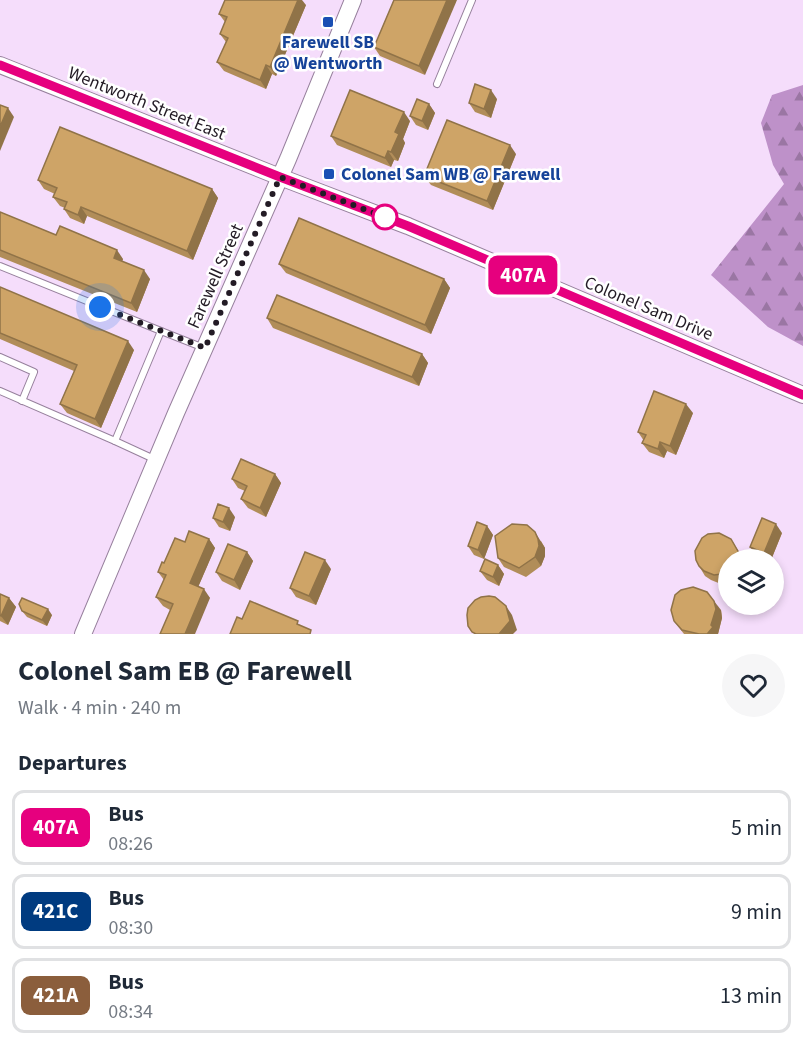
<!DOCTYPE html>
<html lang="en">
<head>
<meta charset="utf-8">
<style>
	:root { --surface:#fff; --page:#f6f6f7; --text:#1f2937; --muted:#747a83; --line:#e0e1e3 }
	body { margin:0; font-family:"Source Sans 3",sans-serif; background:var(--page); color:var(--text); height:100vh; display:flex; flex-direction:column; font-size:22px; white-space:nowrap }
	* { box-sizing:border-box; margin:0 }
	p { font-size:20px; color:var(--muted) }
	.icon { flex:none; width:33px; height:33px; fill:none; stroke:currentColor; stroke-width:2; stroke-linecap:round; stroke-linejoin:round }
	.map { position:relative; height:634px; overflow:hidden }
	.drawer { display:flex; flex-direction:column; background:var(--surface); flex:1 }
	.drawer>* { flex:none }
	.badge { padding:0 12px; border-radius:9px; font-size:21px; line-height:39px }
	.buttons { position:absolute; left:718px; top:549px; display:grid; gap:12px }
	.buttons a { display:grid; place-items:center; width:66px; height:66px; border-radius:50%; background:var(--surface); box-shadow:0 3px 9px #0003; font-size:30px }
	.you { position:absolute; width:30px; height:30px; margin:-15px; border:4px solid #fff; border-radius:50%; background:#1a73e8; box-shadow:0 0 0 9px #1a73e833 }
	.map>.badge { position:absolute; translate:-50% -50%; box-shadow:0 0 0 3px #fff }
	h2 { padding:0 18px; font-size:22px; line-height:54px }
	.round { display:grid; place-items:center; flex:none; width:63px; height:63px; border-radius:32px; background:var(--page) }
	.summary { display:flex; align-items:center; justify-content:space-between; height:102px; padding:0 18px }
	h1 { font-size:28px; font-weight:700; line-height:45px }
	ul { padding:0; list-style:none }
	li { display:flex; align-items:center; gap:18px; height:75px; margin:0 12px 9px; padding:0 6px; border:3px solid var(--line); border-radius:12px }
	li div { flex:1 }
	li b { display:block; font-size:22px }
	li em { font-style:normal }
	li .badge { min-width:66px; font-weight:700; text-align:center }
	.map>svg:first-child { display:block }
	.forest { fill:url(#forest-firs) }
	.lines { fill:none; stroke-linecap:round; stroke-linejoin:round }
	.lane-casing { stroke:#97819d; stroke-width:8 }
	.secondary-casing { stroke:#97819d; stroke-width:18 }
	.lane { stroke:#fff; stroke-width:6 }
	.secondary { stroke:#fff; stroke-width:16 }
	.wall { fill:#b18d59 }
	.shaded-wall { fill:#907348 }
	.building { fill:#cea467; stroke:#907348; stroke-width:1.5 }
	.line-casing { stroke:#fff; stroke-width:14 }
	.line { stroke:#e6007e; stroke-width:9 }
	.walk { stroke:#231b25; stroke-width:6; stroke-dasharray:0 10.8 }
	.transit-dot { fill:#1a4fb4; stroke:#fff; stroke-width:2 }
	.stop-dot { fill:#fff; stroke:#e6007e; stroke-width:3 }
	.labels { text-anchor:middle; stroke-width:5; stroke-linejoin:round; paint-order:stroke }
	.transit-label { font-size:18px; font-weight:bold; fill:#164399; stroke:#fff }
	.street-label { font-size:18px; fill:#231b25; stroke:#fff }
</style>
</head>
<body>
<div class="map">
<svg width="803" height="634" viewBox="0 0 803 634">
	<defs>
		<pattern id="forest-firs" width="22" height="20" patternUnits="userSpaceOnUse" patternTransform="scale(1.5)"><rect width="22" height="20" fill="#be91c9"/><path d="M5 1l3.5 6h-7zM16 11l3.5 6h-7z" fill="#9a76a3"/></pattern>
	</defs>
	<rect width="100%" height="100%" fill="#f5ddfb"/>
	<!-- forest -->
	<path class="forest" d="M803 85V346L768 327 711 275 784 184 773 165 761 123 772 95Z"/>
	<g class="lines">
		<!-- lane casing -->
		<g class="lane-casing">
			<g id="lane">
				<path d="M437 84 472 0"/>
				<path d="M0 266 161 331"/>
				<path d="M0 357 34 372 22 401"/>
				<path d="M0 391 115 441"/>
				<path d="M154 459 115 441 161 331 204 348"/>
			</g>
		</g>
		<!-- secondary casing -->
		<g class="secondary-casing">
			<g id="secondary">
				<path d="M0 65 280 177 408 226 803 395"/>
				<path d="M83 634 176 413 288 159 353 0"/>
			</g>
		</g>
		<!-- lane -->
		<use href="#lane" class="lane"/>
		<!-- secondary -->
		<use href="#secondary" class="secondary"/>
	</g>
	<!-- wall -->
	<g class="wall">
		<path d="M394 0 425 75 380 56 374 47Z"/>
		<path d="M306 5 276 76 272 74 266 89 224 71 217 62 226 42 220 34 225 22 219 14Z"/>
		<path d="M497 99 491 118 475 112 469 103Z"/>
		<path d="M429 104 435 113 428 130 416 125 410 116Z"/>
		<path d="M410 121 403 139 405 143 398 161 394 160 391 167 337 145 331 136Z"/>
		<path d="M516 154 493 210 431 185 424 176Z"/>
		<path d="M38 180 212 189 218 198 193 260 87 216 84 224 70 218 64 209 65 208 60 206 53 197 55 194 44 189Z"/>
		<path d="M0 212 56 235 123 259 122 261 150 279 137 312 0 257Z"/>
		<path d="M279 264 444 279 450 288 431 334 286 273Z"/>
		<path d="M0 288 134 350 101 428 67 413 60 404 74 371 0 339Z"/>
		<path d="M267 318 422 354 428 363 419 386 273 328Z"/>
		<path d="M693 413 676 455 667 451 664 458 649 452 642 443 644 441 638 432Z"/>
		<path d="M275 474 281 483 266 517 248 508 241 499 245 491 238 488 232 479Z"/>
		<path d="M235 517 230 531 219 527 213 518Z"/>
		<path d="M487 526 493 535 484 559 474 555 468 546Z"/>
		<path d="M782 533 771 560H765L757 556 750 547Z"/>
		<path d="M209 539 215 548 198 587 210 598 170 610 163 606 156 597 164 580 158 572 164 563 185 542Z"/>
		<path d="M731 539 744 560H729V583L721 584 711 580 705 576 699 566Z"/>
		<path d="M541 541 545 548V556L541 566 526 577 504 567 498 558Z"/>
		<path d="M247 552 253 561 240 590 222 581 216 572Z"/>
		<path d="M498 565 504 574 499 586 487 580 480 571Z"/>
		<path d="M331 569 316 605 296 597 290 588Z"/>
		<path d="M0 594 9 598 16 607 8 625 0 621Z"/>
		<path d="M721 610 722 618 718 634H684L674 621Z"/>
		<path d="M22 611 52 615 47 626 27 617Z"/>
	</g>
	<!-- shaded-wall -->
	<g class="shaded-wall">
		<path d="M298 0H302L306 5 276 76 270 67Z"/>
		<path d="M447 0H457L425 75 419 66Z"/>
		<path d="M266 65 272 74 266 89 260 80Z"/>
		<path d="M491 90 497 99 491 118 484 109Z"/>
		<path d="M429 104 435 113 428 130 422 121Z"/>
		<path d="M8 108 14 117 0 151V127Z"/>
		<path d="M404 112 410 121 403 139 405 143 398 161 391 152 395 132Z"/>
		<path d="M510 145 516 154 493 210 487 201Z"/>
		<path d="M388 151 394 160 391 167 385 158Z"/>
		<path d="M212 189 218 198 193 260 187 251Z"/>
		<path d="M81 207 87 216 84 224 78 215Z"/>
		<path d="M117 250 123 259 120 267 114 258Z"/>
		<path d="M144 270 150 279 137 312 131 303Z"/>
		<path d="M444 279 450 288 431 334 425 325Z"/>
		<path d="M128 341 134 350 101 428 95 419Z"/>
		<path d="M422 354 428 363 419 386 412 377Z"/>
		<path d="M686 404 693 413 676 455 670 446Z"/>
		<path d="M660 442 667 451 664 458 658 449Z"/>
		<path d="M275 474 281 483 266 517 260 508Z"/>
		<path d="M229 508 235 517 230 531 223 522Z"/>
		<path d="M776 524 782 533 771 560H769L764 553Z"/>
		<path d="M487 526 493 535 484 559 478 550Z"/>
		<path d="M535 532 545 548V556L541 566 535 557Z"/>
		<path d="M209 539 215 548 196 592 190 583Z"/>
		<path d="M247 552 253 561 240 590 234 580Z"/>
		<path d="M325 560 331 569 316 605 309 596Z"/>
		<path d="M498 565 504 574 499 586 493 577Z"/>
		<path d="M204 589 210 598 195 634H185Z"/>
		<path d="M9 598 16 607 8 625 1 616Z"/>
		<path d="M714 601 721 610 722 618 718 634H708V633Z"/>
		<path d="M506 606 512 615 517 630 513 634H499Z"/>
		<path d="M48 609 52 615 47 626 42 620Z"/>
	</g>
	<!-- building -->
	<g class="building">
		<path d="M225 0H298L270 67 266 65 260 80 217 62 228 38 220 34 227 17 219 14Z"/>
		<path d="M394 0H447L419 66 374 47Z"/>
		<path d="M475 84 491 90 484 109 469 103Z"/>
		<path d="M350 90 404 112 395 132 399 134 391 152 388 151 385 158 331 136Z"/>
		<path d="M417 99 429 104 422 121 410 116Z"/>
		<path d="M0 105 8 108 0 127Z"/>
		<path d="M447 120 510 145 487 201 424 176Z"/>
		<path d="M60 127 212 189 187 251 81 207 78 215 64 209 67 202 53 197 57 188 38 180Z"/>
		<path d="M0 212 56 235 60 226 117 250 114 258 144 270 131 303 0 250Z"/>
		<path d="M299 218 444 279 425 325 279 264Z"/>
		<path d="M0 287 128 341 95 419 60 404 77 365 0 333Z"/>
		<path d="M277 295 422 354 412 377 267 318Z"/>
		<path d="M654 391 686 404 670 446 660 442 658 449 642 443 646 435 638 432Z"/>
		<path d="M241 459 275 474 260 508 241 499 247 486 232 479Z"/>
		<path d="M218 504 229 508 223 522 213 518Z"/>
		<path d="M762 518 776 524 764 553 750 547Z"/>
		<path d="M477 522 487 526 478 550 468 546Z"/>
		<path d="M512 524 527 525 535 532 538 539 539 546 535 557 519 568 498 558 495 536Z"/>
		<path d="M189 531 209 539 190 583 204 589 185 634H160L173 604 156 597 166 575 158 572 162 562 164 563 175 538 185 542Z"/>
		<path d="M719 533 731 539 743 560H729V571L722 574 714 575 704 571 699 566 696 560 695 551 702 538 708 534Z"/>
		<path d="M228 544 247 552 234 580 216 572Z"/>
		<path d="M305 552 325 560 309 596 290 588Z"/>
		<path d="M485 559 498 565 493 577 480 571Z"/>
		<path d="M693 587 707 592 714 601 716 609 711 625 713 627 708 633 710 634H699L682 630 674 621 671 610 675 595 681 590Z"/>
		<path d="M0 594 9 598 1 616 0 615Z"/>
		<path d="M489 596 495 597 506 606 510 621 499 634H476L472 632 468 626 467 615 468 608 475 600 481 597Z"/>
		<path d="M22 598 48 609 42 620 22 611 19 604Z"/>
		<path d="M250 601 298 621 297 624 311 630 310 634H230L237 617 242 619Z"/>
	</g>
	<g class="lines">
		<!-- line casing -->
		<g class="line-casing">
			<path id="line" d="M0 65 280 177 408 226 803 395"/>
		</g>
		<!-- line -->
		<use href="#line" class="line"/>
		<!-- walk -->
		<path class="walk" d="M100 307 205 348 280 177 387 218 385 217"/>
	</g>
	<!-- markers -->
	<g class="transit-dot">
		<rect x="322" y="16" width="12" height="12" rx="3"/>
		<rect x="323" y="168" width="12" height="12" rx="3"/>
	</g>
	<circle class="stop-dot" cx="385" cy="217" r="12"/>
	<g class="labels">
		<!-- transit labels -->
		<g class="transit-label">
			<text x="328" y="48">Farewell SB<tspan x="328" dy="21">@ Wentworth</tspan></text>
			<text x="341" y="180" text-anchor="start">Colonel Sam WB @ Farewell</text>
		</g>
		<!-- street labels -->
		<g class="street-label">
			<text transform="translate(147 103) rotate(22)" y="6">Wentworth Street East</text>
			<text transform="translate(215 276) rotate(-66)" y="6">Farewell Street</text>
			<text transform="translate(649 308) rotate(23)" y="6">Colonel Sam Drive</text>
		</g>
	</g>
</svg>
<div class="buttons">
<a><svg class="icon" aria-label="layers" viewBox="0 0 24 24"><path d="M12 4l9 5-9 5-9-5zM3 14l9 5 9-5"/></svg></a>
</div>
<div class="you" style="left:100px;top:307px"></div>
<b class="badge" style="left:523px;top:275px;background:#e6007e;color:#fff">407A</b>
</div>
<section class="drawer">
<div class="summary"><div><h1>Colonel Sam EB @ Farewell</h1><p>Walk · 4 min · 240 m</p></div><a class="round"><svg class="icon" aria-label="heart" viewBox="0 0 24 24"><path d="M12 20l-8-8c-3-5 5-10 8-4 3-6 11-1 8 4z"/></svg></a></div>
<h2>Departures</h2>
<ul>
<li><span class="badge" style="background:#e6007e;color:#fff">407A</span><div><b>Bus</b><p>08:26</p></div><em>5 min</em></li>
<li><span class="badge" style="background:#003b80;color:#fff">421C</span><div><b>Bus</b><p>08:30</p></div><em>9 min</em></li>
<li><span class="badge" style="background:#8b5e3c;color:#fff">421A</span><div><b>Bus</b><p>08:34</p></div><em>13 min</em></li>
</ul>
</section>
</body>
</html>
